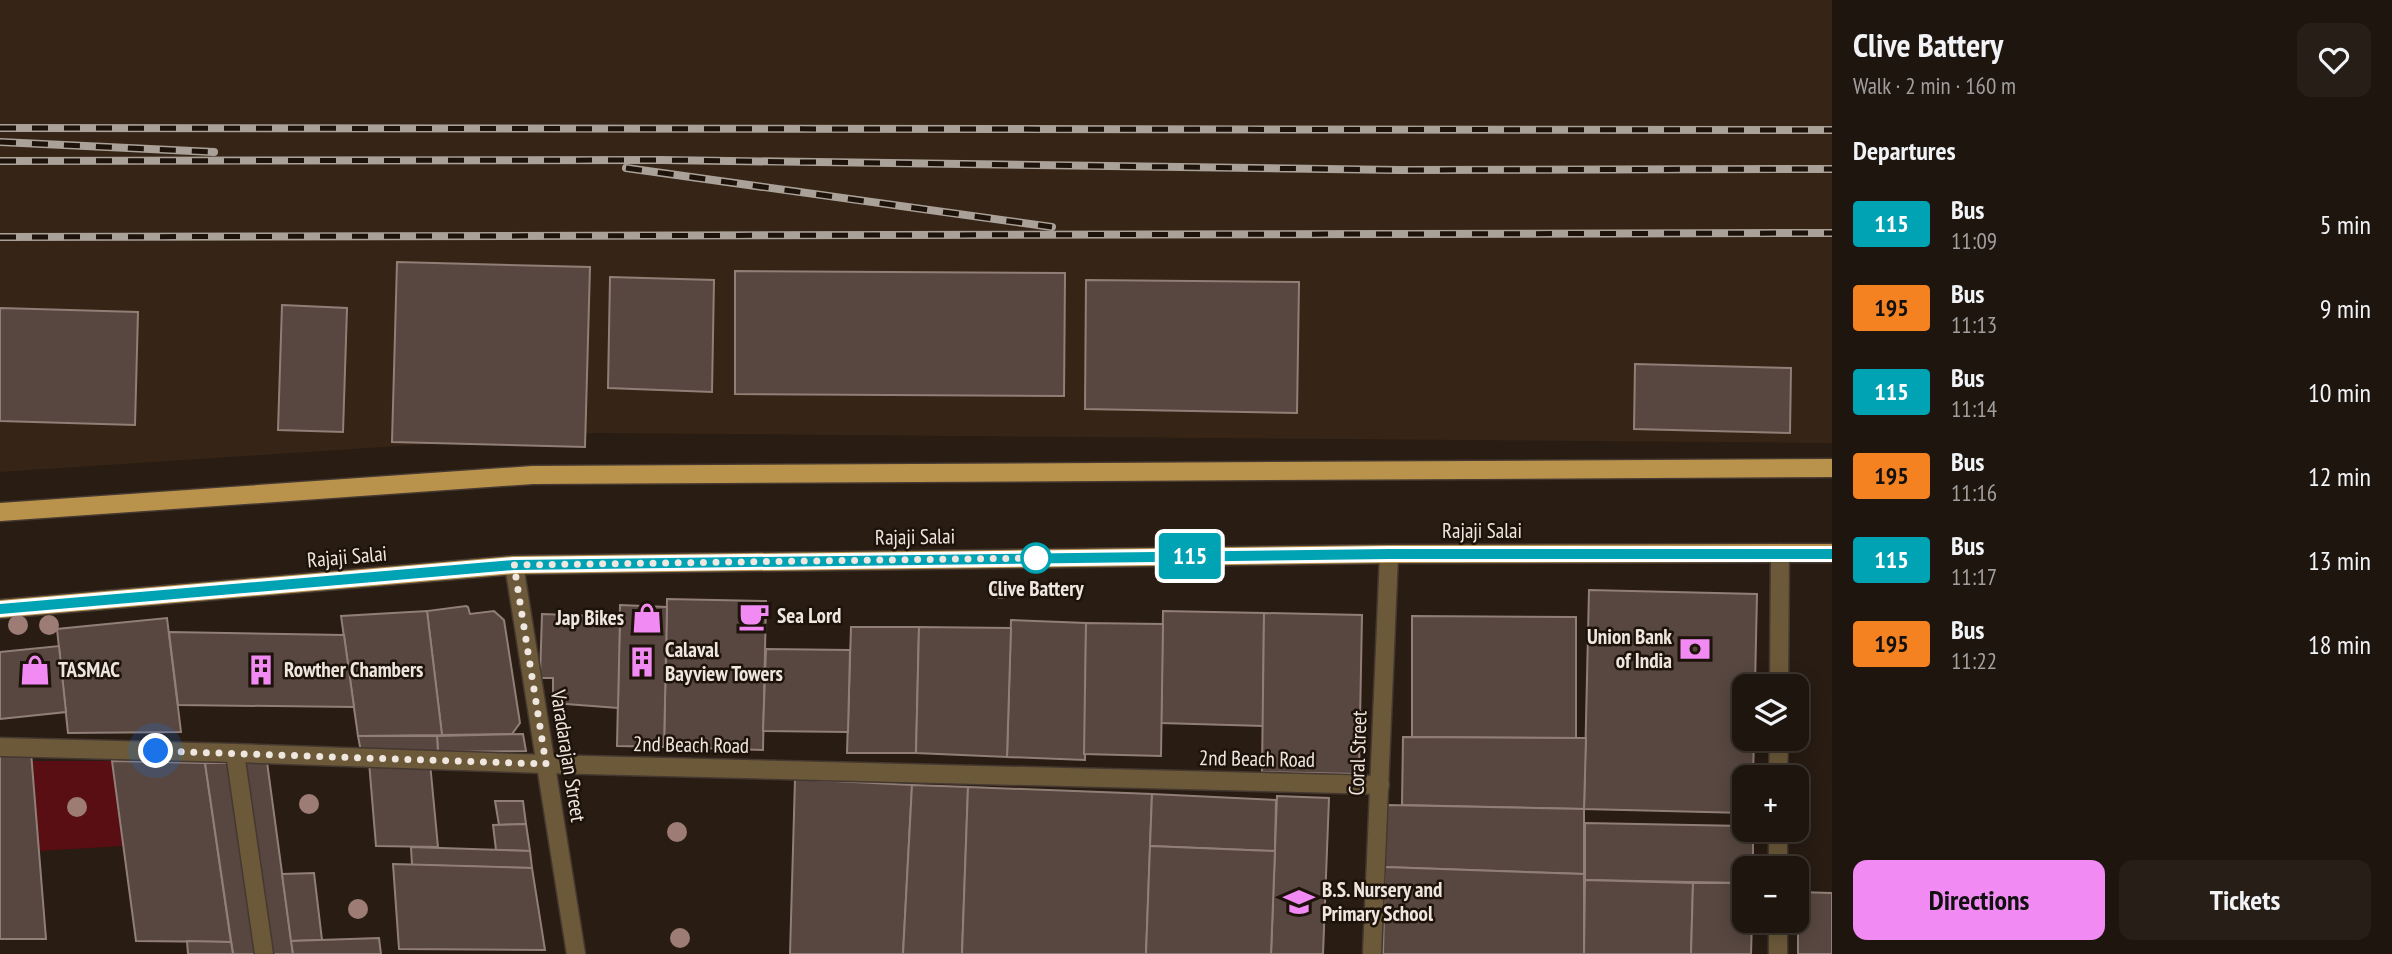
<!DOCTYPE html>
<html lang="en">
<head>
<meta charset="utf-8">
<style>
	:root { --surface:#1e150e; --page:#261e17; --text:#f1f3f6; --muted:#a19f9e; --line:#3c342e; --accent:#f28af3 }
	body { margin:0; font-family:"PT Sans Narrow",sans-serif; background:var(--page); color:var(--text); height:100vh; display:flex; flex-direction:column; font-size:26px; white-space:nowrap }
	* { box-sizing:border-box; margin:0 }
	p { font-size:23px; color:var(--muted) }
	.icon { flex:none; width:38px; height:38px; fill:none; stroke:currentColor; stroke-width:2; stroke-linecap:round; stroke-linejoin:round }
	.map { position:relative; flex:1; overflow:hidden }
	.side { display:flex; flex-direction:column; background:var(--surface); width:560px }
	.side>* { flex:none }
	.badge { padding:0 14px; border-radius:5px; font-size:24px; line-height:46px }
	.buttons { position:absolute; left:1732px; top:674px; display:grid; gap:14px }
	.buttons a { display:grid; place-items:center; width:77px; height:77px; border-radius:14px; background:var(--surface); box-shadow:0 4px 18px #0003,0 0 0 2px var(--line); font-size:35px }
	.you { position:absolute; width:35px; height:35px; margin:-18px; border:5px solid #fff; border-radius:50%; background:#1a73e8; box-shadow:0 0 0 10px #1a73e833 }
	.map>.badge { position:absolute; translate:-50% -50%; box-shadow:0 0 0 4px #fff }
	h2 { padding:0 21px; font-size:26px; line-height:63px }
	.round { display:grid; place-items:center; flex:none; width:74px; height:74px; border-radius:14px; background:var(--page) }
	.overview { display:flex; align-items:center; justify-content:space-between; height:119px; padding:0 21px }
	h1 { font-size:33px; font-weight:700; line-height:52px }
	.action { display:flex; gap:14px; margin-top:auto; padding:14px 21px }
	.action a { flex:1; height:80px; border-radius:14px; background:var(--accent); color:#111; font-size:28px; font-weight:700; line-height:80px; text-align:center }
	.action a+a { background:var(--page); color:var(--text) }
	ul { padding:0; list-style:none }
	li { display:flex; align-items:center; gap:21px; height:84px; padding:0 21px }
	li div { flex:1 }
	li b { display:block; font-size:26px }
	li em { font-style:normal }
	li .badge { min-width:77px; font-weight:700; text-align:center }
	main { display:flex; flex:1; min-height:0 }
	.map>svg:first-child { display:block }
	.built { fill:#362516 }
	.green { fill:#580e12 }
	.building { fill:#574740; stroke:#917f77; stroke-width:2 }
	.lines { fill:none; stroke-linecap:round; stroke-linejoin:round }
	.minor-casing { stroke:#443830; stroke-width:21 }
	.major-casing { stroke:#443830; stroke-width:21 }
	.minor { stroke:#6b5939; stroke-width:18 }
	.major { stroke:#b9924c; stroke-width:18 }
	.rail-casing { stroke:#aaa199; stroke-width:8 }
	.rail { stroke:#1e130a; stroke-width:5; stroke-dasharray:16; stroke-linecap:butt }
	.tree { fill:#9d7c75 }
	.line-casing { stroke:#fff; stroke-width:16 }
	.line { stroke:#00a3b4; stroke-width:10 }
	.walk { stroke:#eee6df; stroke-width:7; stroke-dasharray:0 12.6 }
	.stop-dot { fill:#fff; stroke:#00a3b4; stroke-width:3.5 }
	.labels { text-anchor:middle; stroke-width:5; stroke-linejoin:round; paint-order:stroke }
	.street-label { font-size:21px; fill:#eee6df; stroke:#1e130a }
	.stop-label { font-size:21px; font-weight:bold; fill:#eee6df; stroke:#1e130a }
	.poi-label { font-size:21px; font-weight:bold; fill:#eee6df; stroke:#1e130a; text-anchor:start }
</style>
</head>
<body>
<main>
<div class="map">
<svg width="1832" height="954" viewBox="0 0 1832 954">
	<rect width="100%" height="100%" fill="#281c13"/>
	<!-- built -->
	<path class="built" d="M0 0H1832V443L596 433 0 472Z"/>
	<!-- green -->
	<path class="green" d="M32 761H112L123 846 39 851Z"/>
	<!-- building -->
	<g class="building">
		<path d="M397 262 590 267 585 447 392 442Z"/>
		<path d="M735 271 1065 273 1064 396 735 394Z"/>
		<path d="M610 277 714 280 712 392 608 388Z"/>
		<path d="M1086 280 1299 282 1297 413 1085 409Z"/>
		<path d="M282 305 347 308 343 432 278 430Z"/>
		<path d="M0 308 138 312 135 425 0 421Z"/>
		<path d="M1635 364 1791 368 1790 433 1634 429Z"/>
		<path d="M1589 590 1757 594 1755 686H1745V738H1754L1753 777H1745V813L1584 809Z"/>
		<path d="M667 599 766 601 763 750 664 747Z"/>
		<path d="M620 605 667 607 664 747 617 746Z"/>
		<path d="M466 606 468 607 470 614 494 611 504 620 520 723 512 734 442 735 427 611Z"/>
		<path d="M427 611 442 735 358 736 341 616Z"/>
		<path d="M1163 611 1264 613 1263 726 1161 723Z"/>
		<path d="M1264 613 1362 615 1359 774 1262 772Z"/>
		<path d="M542 614 620 617 618 708 553 703V678H540Z"/>
		<path d="M1412 616 1576 617V738L1412 737Z"/>
		<path d="M167 618 181 732 68 733 57 629Z"/>
		<path d="M1011 620 1086 623 1085 760 1007 757Z"/>
		<path d="M1086 623 1163 624 1161 756 1084 754Z"/>
		<path d="M851 627H919L916 753H847Z"/>
		<path d="M919 627 1011 628 1007 757 916 753Z"/>
		<path d="M169 632 344 635 354 707 178 705Z"/>
		<path d="M59 646 66 712 0 719V652Z"/>
		<path d="M766 649 850 650 848 732 763 731Z"/>
		<path d="M523 734 526 751 438 752 437 736Z"/>
		<path d="M358 736H437L438 752H361Z"/>
		<path d="M1403 737 1586 738 1584 809 1402 805Z"/>
		<path d="M31 752 46 939H0V753Z"/>
		<path d="M112 761 205 763 231 942 136 941Z"/>
		<path d="M244 761 267 762 293 954H271Z"/>
		<path d="M369 762 430 763 438 847 376 846Z"/>
		<path d="M205 763H228L255 954H233Z"/>
		<path d="M795 779 912 785 903 954H790Z"/>
		<path d="M912 785 968 787 962 954H903Z"/>
		<path d="M968 787 1152 794 1146 954H962Z"/>
		<path d="M1152 794 1276 800 1275 851 1150 846Z"/>
		<path d="M1277 796 1329 798 1323 954H1271Z"/>
		<path d="M495 801H523L526 824 499 825Z"/>
		<path d="M1386 805 1584 809V874L1385 867Z"/>
		<path d="M1585 823 1745 826V830H1753V868H1745V883L1585 880Z"/>
		<path d="M526 824 530 851 496 850 493 825Z"/>
		<path d="M1150 846 1275 851 1271 954H1146Z"/>
		<path d="M411 847 530 851 532 868 412 865Z"/>
		<path d="M393 864 532 868 545 950 399 949Z"/>
		<path d="M1385 867 1584 874V954H1383Z"/>
		<path d="M314 873 322 940 291 941 282 874Z"/>
		<path d="M1585 880 1693 883 1691 954H1584Z"/>
		<path d="M1693 883H1745V920H1752L1751 954H1691Z"/>
		<path d="M1798 892 1832 893V954H1798Z"/>
		<path d="M379 938 381 954H293L291 941Z"/>
		<path d="M187 941 231 942 233 954H188Z"/>
	</g>
	<g class="lines">
		<!-- minor casing -->
		<g class="minor-casing">
			<g id="minor">
				<path d="M514 565 576 954"/>
				<path d="M1779 686 1780 553"/>
				<path d="M0 747 235 753 546 764 1380 785"/>
				<path d="M235 753 264 954"/>
				<path d="M1778 777 1779 738"/>
				<path d="M1778 868V830"/>
				<path d="M1778 920V954"/>
				<path d="M1372 954 1389 554"/>
			</g>
		</g>
		<!-- major casing -->
		<g class="major-casing">
			<g id="major">
				<path d="M0 512 533 475 1832 468"/>
				<path d="M0 609 514 565 1389 554 1832 553"/>
			</g>
		</g>
		<!-- minor -->
		<use href="#minor" class="minor"/>
		<!-- major -->
		<use href="#major" class="major"/>
		<!-- rail casing -->
		<g class="rail-casing">
			<g id="rail">
				<path d="M0 128 1832 130"/>
				<path d="M0 142 214 152"/>
				<path d="M0 161 661 160 1399 170 1832 169"/>
				<path d="M626 168 1052 227"/>
				<path d="M0 237 1832 233"/>
			</g>
		</g>
		<!-- rail -->
		<use href="#rail" class="rail"/>
	</g>
	<!-- trees -->
	<g class="tree">
		<circle cx="1001" cy="589" r="10"/>
		<circle cx="18" cy="625" r="10"/>
		<circle cx="49" cy="625" r="10"/>
		<circle cx="309" cy="804" r="10"/>
		<circle cx="77" cy="807" r="10"/>
		<circle cx="677" cy="832" r="10"/>
		<circle cx="358" cy="909" r="10"/>
		<circle cx="680" cy="938" r="10"/>
	</g>
	<g class="lines">
		<!-- line casing -->
		<g class="line-casing">
			<path id="line" d="M0 609 514 565 1389 554H1832"/>
		</g>
		<!-- line -->
		<use href="#line" class="line"/>
		<!-- walk -->
		<path class="walk" d="M156 751 546 764 514 565 1036 558"/>
	</g>
	<!-- icons -->
	<defs>
		<g id="cafe-bare" transform="scale(2.415)"><path d="M-5.5-4.5H6V0H3Q3 3.5 0 3.5H-2.5Q-5.5 3.5-5.5 0ZM3-3.2v2h1.7v-2ZM-6 4.5H4V6H-6Z" fill="#f28af3" stroke="#1e130a" stroke-width="2.5" paint-order="stroke"/></g>
		<g id="shop-bare" transform="scale(2.415)"><path d="M-5-2.5h2.3a2.7 3.5 0 0 1 5.4 0H5L5.5 6h-11ZM-1.5-2.5h3a1.5 2.3 0 0 0-3 0Z" fill="#f28af3" stroke="#1e130a" stroke-width="2.5" paint-order="stroke"/></g>
		<g id="bank-bare" transform="scale(2.415)"><path d="M-6-4H6V4H-6ZM0-2.3a2.3 2.3 0 1 0 0 4.6a2.3 2.3 0 1 0 0-4.6Z" fill="#f28af3" stroke="#1e130a" stroke-width="2.5" paint-order="stroke"/></g>
		<g id="building-bare" transform="scale(2.415)"><path d="M-4-6H4V6H1V3H-1V6H-4ZM-2.5-4.3h1.7v1.8h-1.7ZM.8-4.3h1.7v1.8H.8ZM-2.5-1h1.7V.8h-1.7ZM.8-1h1.7V.8H.8Z" fill="#f28af3" stroke="#1e130a" stroke-width="2.5" paint-order="stroke"/></g>
		<g id="school-bare" transform="scale(2.415)"><path d="M0-5L7-2L0 1L-7-2ZM-4 1L0 2.5L4 1V4Q0 6-4 4Z" fill="#f28af3" stroke="#1e130a" stroke-width="2.5" paint-order="stroke"/></g>
	</defs>
	<g fill-rule="evenodd">
		<use href="#cafe-bare" x="754" y="616"/>
		<use href="#shop-bare" x="647" y="618"/>
		<use href="#bank-bare" x="1695" y="649"/>
		<use href="#building-bare" x="642" y="662"/>
		<use href="#shop-bare" x="35" y="670"/>
		<use href="#building-bare" x="261" y="670"/>
		<use href="#school-bare" x="1299" y="902"/>
	</g>
	<!-- markers -->
	<circle class="stop-dot" cx="1036" cy="558" r="14"/>
	<g class="labels">
		<!-- street labels -->
		<g class="street-label">
			<text x="1482" y="538">Rajaji Salai</text>
			<text transform="translate(915 537) rotate(-1)" y="7">Rajaji Salai</text>
			<text transform="translate(347 557) rotate(-5)" y="7">Rajaji Salai</text>
			<text transform="translate(691 745) rotate(1)" y="7">2nd Beach Road</text>
			<text transform="translate(1358 753) rotate(-88)" y="7">Coral Street</text>
			<text transform="translate(568 756) rotate(81)" y="7">Varadarajan Street</text>
			<text transform="translate(1257 759) rotate(1)" y="7">2nd Beach Road</text>
		</g>
		<!-- stop labels -->
		<g class="stop-label">
			<text x="1036" y="596">Clive Battery</text>
		</g>
		<!-- poi labels -->
		<g class="poi-label">
			<text x="777" y="623">Sea Lord</text>
			<text x="624" y="625" text-anchor="end">Jap Bikes</text>
			<text x="1672" y="644" text-anchor="end">Union Bank<tspan x="1672" dy="24">of India</tspan></text>
			<text x="665" y="657">Calaval<tspan x="665" dy="24">Bayview Towers</tspan></text>
			<text x="58" y="677">TASMAC</text>
			<text x="284" y="677">Rowther Chambers</text>
			<text x="1322" y="897">B.S. Nursery and<tspan x="1322" dy="24">Primary School</tspan></text>
		</g>
	</g>
</svg>
<div class="buttons">
<a><svg class="icon" aria-label="layers" viewBox="0 0 24 24"><path d="M12 4l9 5-9 5-9-5zM3 14l9 5 9-5"/></svg></a>
<a>+</a>
<a>−</a>
</div>
<div class="you" style="left:156px;top:751px"></div>
<b class="badge" style="left:1190px;top:556px;background:#00a3b4;color:#fff">115</b>
</div>
<section class="side">
<div class="overview"><div><h1>Clive Battery</h1><p>Walk · 2 min · 160 m</p></div><a class="round"><svg class="icon" aria-label="heart" viewBox="0 0 24 24"><path d="M12 20l-8-8c-3-5 5-10 8-4 3-6 11-1 8 4z"/></svg></a></div>
<h2>Departures</h2>
<ul>
<li><span class="badge" style="background:#00a3b4;color:#fff">115</span><div><b>Bus</b><p>11:09</p></div><em>5 min</em></li>
<li><span class="badge" style="background:#f58220;color:#111">195</span><div><b>Bus</b><p>11:13</p></div><em>9 min</em></li>
<li><span class="badge" style="background:#00a3b4;color:#fff">115</span><div><b>Bus</b><p>11:14</p></div><em>10 min</em></li>
<li><span class="badge" style="background:#f58220;color:#111">195</span><div><b>Bus</b><p>11:16</p></div><em>12 min</em></li>
<li><span class="badge" style="background:#00a3b4;color:#fff">115</span><div><b>Bus</b><p>11:17</p></div><em>13 min</em></li>
<li><span class="badge" style="background:#f58220;color:#111">195</span><div><b>Bus</b><p>11:22</p></div><em>18 min</em></li>
</ul>
<div class="action"><a>Directions</a><a>Tickets</a></div>
</section>
</main>
</body>
</html>
